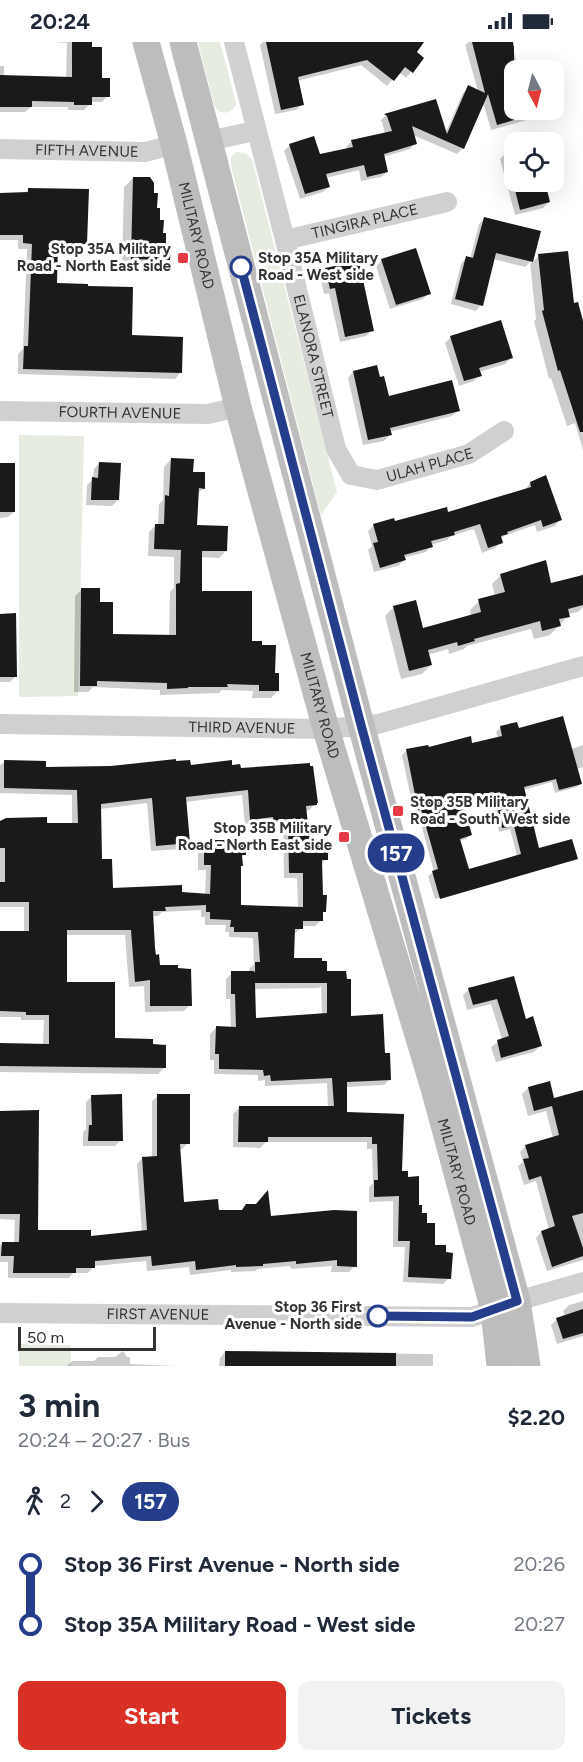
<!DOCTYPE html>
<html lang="en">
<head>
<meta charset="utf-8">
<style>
	:root { --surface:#fff; --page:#f2f2f3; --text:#1f2937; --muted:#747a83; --accent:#d93025 }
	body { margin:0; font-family:Figtree,sans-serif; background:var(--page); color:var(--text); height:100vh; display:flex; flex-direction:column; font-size:22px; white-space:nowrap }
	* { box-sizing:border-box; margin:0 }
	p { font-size:20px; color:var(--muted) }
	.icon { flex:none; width:33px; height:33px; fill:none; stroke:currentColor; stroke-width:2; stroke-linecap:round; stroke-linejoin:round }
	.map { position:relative; height:1324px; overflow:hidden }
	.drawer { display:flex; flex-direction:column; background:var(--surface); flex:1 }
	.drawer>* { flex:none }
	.badge { padding:0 12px; border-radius:20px; font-size:21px; line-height:39px }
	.needle { width:39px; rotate:173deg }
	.fabs { position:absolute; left:504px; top:18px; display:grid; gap:12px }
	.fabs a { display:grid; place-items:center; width:60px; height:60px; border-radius:12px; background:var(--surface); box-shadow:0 6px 24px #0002; font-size:30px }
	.scale { position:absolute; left:18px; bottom:15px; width:138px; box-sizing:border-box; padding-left:6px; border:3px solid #333; border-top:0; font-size:16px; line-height:21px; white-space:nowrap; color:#333; -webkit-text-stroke:4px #fff; paint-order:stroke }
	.map>.badge { position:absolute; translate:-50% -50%; box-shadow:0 0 0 3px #fff }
	.legs { display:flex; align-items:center; gap:9px; height:66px; padding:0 18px; font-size:20px }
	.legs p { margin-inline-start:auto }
	.overview { display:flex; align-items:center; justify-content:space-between; height:102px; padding:0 18px }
	h1 { font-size:33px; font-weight:700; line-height:45px }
	.primary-button { display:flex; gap:12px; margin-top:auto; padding:12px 18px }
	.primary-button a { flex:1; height:69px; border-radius:12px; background:var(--accent); color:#fff; font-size:24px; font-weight:700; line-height:69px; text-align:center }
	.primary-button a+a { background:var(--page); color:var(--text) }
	ul { padding:0 18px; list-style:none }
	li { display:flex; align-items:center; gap:21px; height:60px; font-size:22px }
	li i { display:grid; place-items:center; width:9px; height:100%; margin:0 8px; background:currentColor }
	li i::after { content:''; width:15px; height:15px; margin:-8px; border:4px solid; border-radius:50%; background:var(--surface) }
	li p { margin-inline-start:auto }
	li:first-child i { background:linear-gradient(#0000 50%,currentColor 0) }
	li:last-child i { background:linear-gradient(currentColor 50%,#0000 0) }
	.status { display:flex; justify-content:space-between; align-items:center; height:42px; padding:0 30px; background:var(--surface); direction:ltr }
	.status svg { height:16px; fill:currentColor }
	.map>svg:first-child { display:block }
	.green { fill:#e6ecdf }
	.shadow { fill:#0003; fill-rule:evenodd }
	.building { fill:#1a1a1a; fill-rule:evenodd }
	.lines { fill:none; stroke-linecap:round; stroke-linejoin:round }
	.minor { stroke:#d0d0d0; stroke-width:20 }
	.secondary { stroke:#bdbdbd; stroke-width:27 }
	.line-1-casing { stroke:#fff; stroke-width:14 }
	.line-1 { stroke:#243e8c; stroke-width:9 }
	.poi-dot { fill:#e63946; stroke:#fff; stroke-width:2 }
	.stop-1-dot { fill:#fff; stroke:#243e8c; stroke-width:3 }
	.labels { text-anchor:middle; stroke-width:6; stroke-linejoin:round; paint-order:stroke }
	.street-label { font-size:15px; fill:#333; stroke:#fff }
	.poi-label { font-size:15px; font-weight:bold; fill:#333; stroke:#fff; text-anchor:end }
	.stop-label { font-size:15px; font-weight:bold; fill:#333; stroke:#fff; text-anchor:start }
</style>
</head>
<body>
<div class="status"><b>20:24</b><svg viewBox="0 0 49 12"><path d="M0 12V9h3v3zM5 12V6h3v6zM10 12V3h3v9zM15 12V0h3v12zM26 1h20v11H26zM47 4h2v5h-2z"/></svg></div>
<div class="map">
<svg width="583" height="1324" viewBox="0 0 583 1324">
	<rect width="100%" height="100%" fill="#fff"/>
	<!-- green -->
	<g class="green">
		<path d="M198 0H220L235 57 236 63C230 71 227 72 218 69L214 63Z"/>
		<path d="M236 110 245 111 252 117 337 450 321 473 231 124V115Z"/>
		<path d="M19 393 84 394 78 654 19 655Z"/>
		<path d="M19 1302 71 1303V1324H19Z"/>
	</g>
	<!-- shadow -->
	<g class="shadow">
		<path d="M52 0H88L100 38 108 54 102 60H90V62L84 68H68V65H31L25 70H0V24H4V34L66 36 67 1Z"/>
		<path d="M263 0H363L368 19 382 0H423L415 10 422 16 406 36 399 30 387 44 361 23 297 39 302 62 296 68 275 72 260 3Z"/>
		<path d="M469 0H511L519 28H514V68H532L533 72 527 78 491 88 483 60 462 107 457 112 413 93 415 101 410 107 383 115 387 130 381 135 361 139 359 128 326 136 329 144 323 150 300 157 284 109 290 103 319 113 347 108 346 105 352 99 385 92 382 79H380L385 74 435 59 445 92 463 51 469 45 478 49 465 3Z"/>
		<path d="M514 109V140H543L549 160 543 166 515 173 500 117 506 111Z"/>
		<path d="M133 136 155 168 169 217 160 226 122 225 124 145Z"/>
		<path d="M28 148 86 202 80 208 56 207 55 243 180 331 175 337 18 332V312L23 307 27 207H18V198H0V152H24Z"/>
		<path d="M485 176 539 190 530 222 539 214 572 263 583 285V408L575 381 567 384 551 336 549 337 534 279 536 277 530 220 525 225 493 217 481 263 476 269 451 262 461 222 466 216 470 217 479 182Z"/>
		<path d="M382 218 429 251 423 257 390 267 376 224Z"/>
		<path d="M326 228 372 288 366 294 340 300 329 251 324 252 320 234Z"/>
		<path d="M451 295 511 316 505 322 479 330 480 333 474 339 459 344 445 301Z"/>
		<path d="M353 330 388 356 458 368 452 374 389 390 390 393 384 399 363 403 348 336Z"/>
		<path d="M171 417 192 431 204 446 197 452 196 484 226 509 219 516 201 515V550L251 600 274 632 278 649 271 656H252L253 649 222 648 219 651 160 653V648L93 645 88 650H74L75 554 82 547 98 561 111 593 169 594 170 550 174 546V515L148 514 149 490 156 483H158L159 462 163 458 164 425Z"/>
		<path d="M99 421 118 458 112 464 86 463 87 443 93 437 94 427Z"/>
		<path d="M0 422 14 470 8 475 0 476Z"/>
		<path d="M530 441 560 478 555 484 537 490 535 483 504 494 500 497 501 500 495 506 482 511 474 487 451 494 447 498 431 503V504L426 510 403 516 404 518 398 524 374 530 368 508 372 504 368 489 374 483 447 472 525 448Z"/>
		<path d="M583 531V565L578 570 568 572V574L550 593 534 597 531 587 467 604 464 607 449 612 448 607 428 613 431 623 422 632 401 637 385 574 394 565 422 588 471 574 470 568 479 559 495 554 492 542 501 533 550 542 579 535Z"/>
		<path d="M0 573 16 634 10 640H0Z"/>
		<path d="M516 681 517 688 571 707 583 703V725L577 727 581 741 577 745 555 751 552 740 523 748 538 808 576 816 573 819V816L435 857 428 834 434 830 418 771H414L402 713 406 709 427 705V706L471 703 498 696 496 690 500 686ZM490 753 499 790 510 787 517 814 468 829 459 799 466 797 470 793 461 761Z"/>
		<path d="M5 720 45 727 111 726 175 721 189 724H231L315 762 309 768 305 769 309 801 326 817 321 823V854L325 869 321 872V879L315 884H301V886L294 892 293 917 325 931 350 976 383 1013 390 1037 384 1043 346 1045V1071L402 1073 400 1131 407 1136 434 1204 449 1236 443 1242 403 1240 405 1205H393V1159L369 1160V1145L373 1141 372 1107H367V1100H266L260 1106 233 1105V1072L239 1066H328L327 1041 265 1044V1038L258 1039V1033L214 1032V1018H210V992L216 986H231L230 957H226V937L232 931H249V927L254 922 253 896 229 895V890H225L226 883H205V875H201V868L162 870 158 874H152L154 906 158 925 190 963 184 969 145 970 144 944 129 945 125 893H66L65 942 113 998 164 1026 158 1032 0 1030V1002L43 1004 44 978H21V975H0V891H24V865H0V782L72 783V753L0 751V723ZM242 753 245 783 267 781 268 784 283 783 284 836H297L298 867 239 865V825L241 816 244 812 204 800 198 806V828H206L205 853 111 848 101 819 100 767 147 761 151 809 182 807 188 801 185 760ZM321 944 322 973 254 977 253 947 319 946Z"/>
		<path d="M513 936 524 979 540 1004 534 1010 496 1020 491 1005 502 997 491 962 467 968 463 953 469 947Z"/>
		<path d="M549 1041 553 1058H583V1218L547 1229 536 1196 541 1190 549 1188 536 1139 524 1143 518 1124 523 1120 520 1110 526 1104 553 1096 546 1069 528 1074 522 1052 528 1046Z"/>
		<path d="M92 1054 121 1098 115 1104H83V1090L86 1087V1060Z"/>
		<path d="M158 1054 188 1101 182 1107H179L183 1162 218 1169 240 1170 246 1163 355 1224 349 1230H331L332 1224 291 1227 290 1224 257 1227 256 1229 231 1230V1228L190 1233 189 1225 147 1229 146 1219 94 1224 88 1231H73L69 1236H8V1220H0V1204L2 1202H14L15 1178 0 1177V1070L37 1189 90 1196 142 1190 137 1122 142 1116 152 1115V1059Z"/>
		<path d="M583 1259V1294L557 1302 551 1283 557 1277 565 1274 563 1269 569 1263Z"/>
		<path d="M123 1309 127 1315H130V1322L176 1324H67L72 1319H94L98 1315H115Z"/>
		<path d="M225 1310 433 1312V1324H219L220 1316Z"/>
	</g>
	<!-- building -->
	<g class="building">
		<path d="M72 0H92V5H102V36H110V55H92V63H74V60L32 59V65H0V33L72 35Z"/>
		<path d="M266 0H424L417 10 424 16 413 31 405 25 394 39 367 18 298 35 304 63 281 68Z"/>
		<path d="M472 0H513L514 6V78L497 83 488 52 464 107 412 84 417 102 384 112 388 130 367 135 364 123 326 132 330 145 305 152 289 102 314 94 320 112 353 105 351 98 392 89 387 74 384 72 436 57 447 92 468 43 485 51Z"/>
		<path d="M133 135H150L154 141V151H158L157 166H160V178H164L163 191H166V203H171L170 218 131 217Z"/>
		<path d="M513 140H545L550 160 520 168Z"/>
		<path d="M28 146 89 147 87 202H58L57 241 88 242V244L133 245 132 293 183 295 182 331 23 327 24 304H28L32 202 23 201V193H0V151L28 150Z"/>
		<path d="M484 175 541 189 533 220 496 211 483 264 455 257 466 214 473 216Z"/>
		<path d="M416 206 431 252 396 263 381 217Z"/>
		<path d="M568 209 574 261 578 260 583 279V390H580L560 328 558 329 542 269 544 268 538 212Z"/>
		<path d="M359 219 374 289 345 295 335 246 330 247 325 226Z"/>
		<path d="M501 278 513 316 479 326 482 334 464 339 450 294Z"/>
		<path d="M377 323 380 335 384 334 389 354 452 338 460 369 390 386 392 393 368 398 353 329Z"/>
		<path d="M171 416 194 417 193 430H205V447L199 446 197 483 228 484 227 509H202V549H252V599H262V603H276L275 631H279V649H259V643L227 642 228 645H188V646L167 647V641L97 639V644H80L81 546H100V560H113V592L176 593V542L180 541 181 508 154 507 155 482H164L165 453 169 454Z"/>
		<path d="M99 420 121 421 119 458H91L92 435 98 436Z"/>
		<rect x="0" y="421" width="15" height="49"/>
		<path d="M546 433 562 478 543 485 541 478 507 490 508 492 501 494 503 501 488 506 480 482 454 490 455 493 431 499 433 505 404 513 406 518 380 526 373 501 378 500 373 482 394 476 395 479 447 465 448 470 531 445 530 440Z"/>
		<path d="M546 518 551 541 583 533V563L568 567 570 575 559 577 561 584 542 589 540 579 474 597 475 599 458 604 457 600 428 608 432 623 409 629 393 564 416 558 423 586 481 570 478 557 505 550 500 532Z"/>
		<path d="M16 571 17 635H0V572Z"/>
		<path d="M563 674 582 742 559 748 556 737 524 745 539 806 572 797 578 817 440 857 432 829 438 827 421 767 418 768 406 707 428 703 429 705 471 694 472 701 502 694 500 684 517 680 519 686ZM494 750 502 786 514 784 521 812 469 827 460 797 472 793 462 758Z"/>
		<path d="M176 717V719L190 718 191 723 232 718V723L240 722 241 726 310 721V724H313L318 761H317V763L306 764 310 800H328V818H322L323 853H327L326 870H323V879H303V831H289L288 777 273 779V775L250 778 248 748 186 755 190 801 156 804 152 756 101 762 102 817H112L113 846 182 843V850L210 852 211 823H204V798H246V813H242L243 824H241V863L303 865V887H295L294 916H322V919H327V929H346L347 937H351V974L383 972 385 1011H390L391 1038 347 1040V1070L404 1072 402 1129H408V1135L419 1134V1163H422V1171H427V1181H435V1203H446V1210L453 1211 451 1237 408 1235 410 1199H398L399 1154 374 1155V1138H378L377 1102H372V1095H268V1100H238L239 1064H334L332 1036 271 1039 270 1033 264 1034 263 1028 219 1027V1012H215L216 984 236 985 235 952H231V929H254L255 931V920H260L258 890H234V885H230L231 878 210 877V870H206V863L165 865 166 869H153L155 906 156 913 159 912 160 923H178V926L191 927 192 964H150V938L135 940 131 888H67V940H115V996L153 997V1002L166 1003V1026L0 1024V1001L49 1002V973H26V970L0 969V889H29V860H0V840H5V806H0V779L6 776 47 775V781H78L77 748 4 746V718L46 719V725L111 724ZM327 936V971L256 976 255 941H327Z"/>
		<path d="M514 934 526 977 533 974 542 1004 501 1016 497 998 509 994 497 957 473 963 468 946Z"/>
		<path d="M550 1039 554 1056 583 1048V1171L572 1174 583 1206V1214L552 1225 541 1189 555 1184 541 1134 529 1138 523 1117 529 1116 525 1103 559 1093 552 1064 534 1069 528 1045Z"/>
		<path d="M122 1052 123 1099H88L89 1083H92L91 1053Z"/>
		<path d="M157 1052H190V1102H180L184 1160 218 1157 219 1168H242L246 1162H256L268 1148 271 1174 334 1168 357 1169V1225L337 1224V1218L296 1222V1219L263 1222V1224L236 1225V1223L196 1228 195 1219 152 1224 151 1214 95 1219V1226H76V1231H13L14 1214H1L2 1200H19L20 1172H0V1069L39 1068 38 1188H91V1194L147 1188 142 1115 157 1114Z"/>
		<path d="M583 1267V1291L563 1297 556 1276Z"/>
		<path d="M225 1309 396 1311V1324H225Z"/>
	</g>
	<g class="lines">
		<!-- minor -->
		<g class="minor">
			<path id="s1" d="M234 0 285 198 336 407 351 433 377 438 469 412 504 389"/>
			<path d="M208 99 255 89"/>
			<path id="s2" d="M0 107 146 110 174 102"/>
			<path id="s3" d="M285 198 447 160"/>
			<path id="s4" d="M0 369 208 372 238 365"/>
			<path id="s5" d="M0 682 326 687 378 682 583 624"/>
			<path d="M517 1259 583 1240"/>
			<path id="s6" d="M0 1271 472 1275 494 1268"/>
		</g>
		<!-- secondary -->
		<g class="secondary">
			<path id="s7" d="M146 0 174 102 238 365 326 687 434 1046 494 1268 500 1324"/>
			<path d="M183 0 361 683 517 1259 527 1324"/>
		</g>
	</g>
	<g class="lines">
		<!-- line-1 casing -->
		<g class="line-1-casing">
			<path id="line-1" d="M241 225 361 683 517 1259 472 1275 378 1274"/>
		</g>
		<!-- line-1 -->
		<use href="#line-1" class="line-1"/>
	</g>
	<!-- markers -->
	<g class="poi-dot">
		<rect x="177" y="210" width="12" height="12" rx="3"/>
		<rect x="392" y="763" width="12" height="12" rx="3"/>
		<rect x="338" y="789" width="12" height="12" rx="3"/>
	</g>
	<g class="stop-1-dot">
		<circle cx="241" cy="225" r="10"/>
		<circle cx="378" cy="1274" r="10"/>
	</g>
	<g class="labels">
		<!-- street labels -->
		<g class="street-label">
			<text dy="5" stroke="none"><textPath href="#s2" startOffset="87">FIFTH AVENUE</textPath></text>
			<text dy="5" stroke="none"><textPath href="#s3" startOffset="82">TINGIRA PLACE</textPath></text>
			<text dy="5" stroke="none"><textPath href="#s7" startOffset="200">MILITARY ROAD</textPath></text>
			<text dy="5" stroke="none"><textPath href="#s1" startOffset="324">ELANORA STREET</textPath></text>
			<text dy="5" stroke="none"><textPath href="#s4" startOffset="120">FOURTH AVENUE</textPath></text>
			<text dy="5" stroke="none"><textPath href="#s1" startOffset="531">ULAH PLACE</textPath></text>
			<text dy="5" stroke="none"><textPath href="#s7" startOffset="686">MILITARY ROAD</textPath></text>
			<text dy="5" stroke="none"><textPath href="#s5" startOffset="242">THIRD AVENUE</textPath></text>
			<text dy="5" stroke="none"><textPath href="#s7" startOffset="1172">MILITARY ROAD</textPath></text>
			<text dy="5" stroke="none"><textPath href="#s6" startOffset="158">FIRST AVENUE</textPath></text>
		</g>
		<!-- poi labels -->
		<g class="poi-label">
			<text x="171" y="212">Stop 35A Military<tspan x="171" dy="17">Road - North East side</tspan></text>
			<text x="410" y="765" text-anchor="start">Stop 35B Military<tspan x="410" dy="17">Road - South West side</tspan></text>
			<text x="332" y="791">Stop 35B Military<tspan x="332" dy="17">Road - North East side</tspan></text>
		</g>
		<!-- stop labels -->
		<g class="stop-label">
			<text x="258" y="221">Stop 35A Military<tspan x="258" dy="17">Road - West side</tspan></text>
			<text x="362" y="1270" text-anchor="end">Stop 36 First<tspan x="362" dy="17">Avenue - North side</tspan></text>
		</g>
	</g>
</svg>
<div class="fabs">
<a><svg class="needle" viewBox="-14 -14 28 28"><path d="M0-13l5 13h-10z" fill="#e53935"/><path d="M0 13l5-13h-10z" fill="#747a83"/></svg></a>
<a><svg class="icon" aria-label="locate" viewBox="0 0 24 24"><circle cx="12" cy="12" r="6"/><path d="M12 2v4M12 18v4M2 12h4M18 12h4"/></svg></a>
</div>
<div class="scale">50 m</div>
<b class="badge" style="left:396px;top:811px;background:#243e8c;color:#fff">157</b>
</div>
<section class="drawer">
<div class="overview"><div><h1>3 min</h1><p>20:24 – 20:27 · Bus</p></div><b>$2.20</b></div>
<div class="legs"><svg class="icon" aria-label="walk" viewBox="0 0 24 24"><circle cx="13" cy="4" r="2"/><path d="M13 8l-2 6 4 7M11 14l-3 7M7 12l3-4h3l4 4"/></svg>2<svg class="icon" aria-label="forward" viewBox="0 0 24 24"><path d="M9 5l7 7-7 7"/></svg><b class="badge" style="background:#243e8c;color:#fff">157</b></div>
<ul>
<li><i style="color:#243e8c"></i><b>Stop 36 First Avenue - North side</b><p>20:26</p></li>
<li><i style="color:#243e8c"></i><b>Stop 35A Military Road - West side</b><p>20:27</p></li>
</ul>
<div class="primary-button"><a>Start</a><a>Tickets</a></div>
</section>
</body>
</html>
